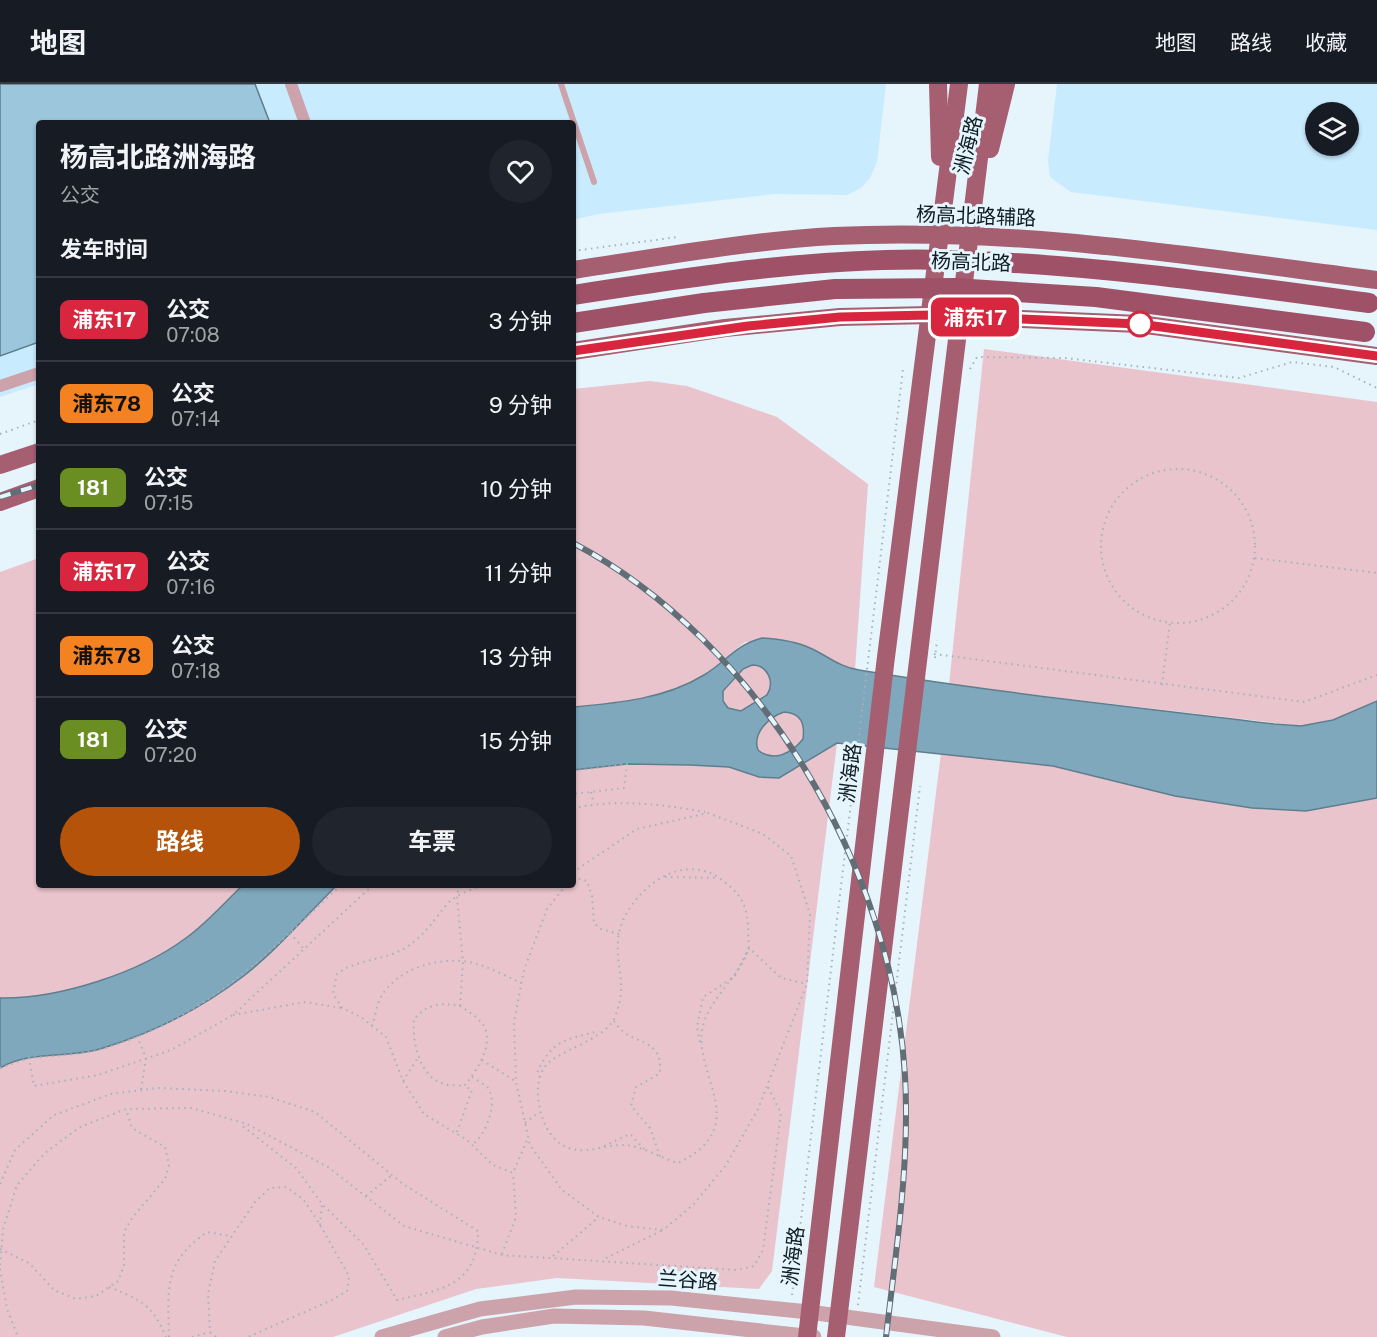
<!DOCTYPE html>
<html lang="zh">
<head>
<meta charset="utf-8">
<style>
	:root { --surface:#171b24; --page:#20242c; --text:#f1f3f6; --muted:#9ea1a6; --line:#363941; --accent:#b45309 }
	body { margin:0; font-family:"Public Sans","Noto Sans SC",sans-serif; background:var(--page); color:var(--text); height:100vh; display:flex; flex-direction:column; font-size:22px; white-space:nowrap }
	* { box-sizing:border-box; margin:0 }
	p { font-size:20px; color:var(--muted) }
	.icon { flex:none; width:33px; height:33px; fill:none; stroke:currentColor; stroke-width:2; stroke-linecap:round; stroke-linejoin:round }
	.map { position:relative; flex:1; overflow:hidden }
	.side { position:absolute; left:36px; top:36px; width:540px; height:768px; display:flex; flex-direction:column; background:var(--surface); border-radius:6px; box-shadow:0 2px 4px #0004 }
	.side>* { flex:none }
	.badge { padding:0 12px; border-radius:9px; font-size:21px; line-height:39px }
	.buttons { position:absolute; left:1305px; top:18px; display:grid; gap:12px }
	.buttons a { display:grid; place-items:center; width:54px; height:54px; border-radius:50%; background:var(--surface); box-shadow:0 2px 4px #0004; font-size:30px }
	.map>.badge { position:absolute; translate:-50% -50%; box-shadow:0 0 0 3px #fff }
	h2 { padding:0 24px; font-size:22px; line-height:54px }
	.round { display:grid; place-items:center; flex:none; width:63px; height:63px; border-radius:32px; background:var(--page) }
	.headline { display:flex; align-items:center; justify-content:space-between; height:102px; padding:0 24px }
	h1 { font-size:28px; font-weight:700; line-height:45px }
	.primary-button { display:flex; gap:12px; margin-top:auto; padding:12px 24px }
	.primary-button a { flex:1; height:69px; border-radius:36px; background:var(--accent); color:#fff; font-size:24px; font-weight:700; line-height:69px; text-align:center }
	.primary-button a+a { background:var(--page); color:var(--text) }
	ul { padding:0; list-style:none }
	li { display:flex; align-items:center; gap:18px; height:84px; padding:0 24px; border-top:2px solid var(--line) }
	li div { flex:1 }
	li b { display:block; font-size:22px }
	li em { font-style:normal }
	li .badge { min-width:66px; font-weight:700; text-align:center }
	header { display:flex; align-items:center; gap:36px; box-sizing:border-box; height:84px; padding:0 30px; background:var(--surface); border-bottom:2px solid var(--line) }
	header strong { font-size:28px }
	nav { display:flex; gap:33px; margin-inline-start:auto; font-size:21px }
	.map>svg:first-child { display:block }
	.built { fill:#c8ebfe; fill-rule:evenodd }
	.green { fill:#e9c4cc }
	.water { fill:#80a8bd; stroke:#5e7e8e; stroke-width:1.5; fill-rule:evenodd }
	.building { fill:#9cc6db; stroke:#5c7d8d; stroke-width:1.5 }
	.lines { fill:none; stroke-linecap:round; stroke-linejoin:round }
	.path { stroke:#a5b2ba; stroke-width:2; stroke-dasharray:1.5 4.5; stroke-linecap:butt }
	.service { stroke:#cca2ab; stroke-width:6 }
	.minor { stroke:#cca2ab; stroke-width:12 }
	.tertiary { stroke:#cca2ab; stroke-width:15 }
	.primary { stroke:#a65e71; stroke-width:18 }
	.rail-casing { stroke:#616e76; stroke-width:6 }
	.rail { stroke:#e6f4fc; stroke-width:4; stroke-dasharray:11; stroke-linecap:butt }
	.trunk-bridge { stroke:#9e5167; stroke-width:20 }
	.line-casing { stroke:#fff; stroke-width:14 }
	.line { stroke:#d7263d; stroke-width:9 }
	.stop-dot { fill:#fff; stroke:#d7263d; stroke-width:3 }
	.labels { text-anchor:middle; stroke-width:6; stroke-linejoin:round; paint-order:stroke }
	.street-label { font-size:20px; fill:#0e1b22; stroke:#e6f4fc }
</style>
</head>
<body>
<header>
<strong>地图</strong>
<nav><a>地图</a><a>路线</a><a>收藏</a></nav>
</header>
<div class="map">
<svg width="1377" height="1253" viewBox="0 0 1377 1253">
	<rect width="100%" height="100%" fill="#e6f4fc"/>
	<!-- built -->
	<g class="built">
		<path d="M0 0H886L877 78 870 94 861 104 847 111 774 110 598 130 573 136V39H39V300L0 313Z"/>
		<path d="M1057 0H1377V146L1071 108 1050 93 1048 77ZM1316 28H1348V62H1316Z"/>
	</g>
	<!-- green -->
	<g class="green">
		<path d="M984 265 1377 318V617L1333 636 1301 642 949 601Z"/>
		<path d="M650 297 687 302 777 333 868 400 855 586 839 582 811 564 745 558C732 568 719 582 705 591 666 615 617 619 573 623V305Z"/>
		<path d="M39 474V801H243C225 818 207 839 186 854 139 889 59 915 0 914V488Z"/>
		<path d="M752 581C768 581 775 598 767 611L741 627 728 624 723 617V607L743 585Z"/>
		<path d="M784 628C801 629 805 639 803 655 792 669 773 679 758 666 752 649 769 634 784 628Z"/>
		<path d="M837 659 772 1187 759 1205 557 1194 476 1205 333 1253H0V984C30 966 70 975 103 964 152 949 200 925 241 894 276 867 306 832 337 801H573V686L627 680 690 681 729 683 759 693 779 694Z"/>
		<path d="M941 669 1053 682 1175 712 1306 727 1377 714V1253H1067L874 1203Z"/>
	</g>
	<!-- water -->
	<g class="water">
		<path d="M762 554C779 555 795 557 810 564 828 572 839 583 859 586 997 609 1136 623 1274 640L1301 642 1333 636 1377 617V714L1306 727 1252 724 1175 712 1053 682 837 659 779 694 759 693 729 683 690 681 627 680 573 686V623C618 619 665 615 704 591 726 578 735 561 762 554ZM752 581C768 581 775 598 767 611L741 627 728 624 723 617V607L743 585ZM784 628C801 629 805 639 803 655 792 669 773 679 758 666 752 649 769 633 784 628Z"/>
		<path d="M243 801H337C306 832 276 867 241 894 200 925 152 949 103 964 70 975 30 966 0 984V914C59 915 139 889 186 854 207 839 225 818 243 801Z"/>
	</g>
	<!-- building -->
	<path class="building" d="M0 0H255L270 39H39V258L0 272Z"/>
	<g class="lines">
		<!-- path -->
		<g class="path">
			<path d="M573 167 678 153"/>
			<path d="M970 285 977 273 1065 274 1239 294 1292 278 1334 283 1377 304"/>
			<path d="M0 350 39 336"/>
			<circle cx="1178" cy="462" r="77"/>
			<path d="M1255 474 1377 489"/>
			<path d="M934 570 1304 618 1377 591"/>
			<path d="M935 574 937 556"/>
			<path d="M1162 601 1170 538"/>
			<path d="M573 687 627 680 624 704 573 710"/>
			<path d="M591 708 594 720"/>
			<path d="M573 724C619 715 660 720 705 728"/>
			<path d="M573 793 587 797 592 812 594 839 601 845 619 850"/>
			<path d="M665 793 719 794"/>
			<path d="M341 801C266 871 205 935 102 965 79 971 53 972 29 974L34 1002 98 991 171 966 233 931 373 801"/>
			<path d="M459 801 457 813 463 878 460 922C440 918 428 920 414 935 412 957 419 993 444 1000 450 1002 458 1001 464 1002 477 987 498 955 480 937 475 931 467 927 460 922"/>
			<path d="M482 801C472 806 457 810 449 818 434 835 425 852 405 864 383 877 356 875 337 890L333 909 342 924 361 933 386 953 403 997 424 1030 467 1056 493 1081 513 1089 528 1054"/>
			<path d="M566 801 547 825 524 886 514 938 516 998 530 1061 562 1106 599 1133 627 1142 663 1146 693 1121 726 1081 758 1025 807 900 810 830 791 772 763 750 708 729 637 745 579 784 573 792"/>
			<path d="M290 849 304 865"/>
			<path d="M233 931 305 918 342 924"/>
			<path d="M614 937C630 964 663 950 660 989L636 1003 631 1022 650 1044 661 1075"/>
			<path d="M372 942C375 934 376 923 380 915 395 884 442 871 474 879 489 883 506 892 521 899"/>
			<path d="M137 952 146 974 141 1006"/>
			<path d="M700 958 697 943 703 913 734 893 749 864C740 893 710 913 703 942 691 990 755 1042 678 1079 660 1074 641 1061 622 1061 610 1061 598 1065 586 1066 555 1069 540 1040 538 1012 537 999 540 984 552 976 568 964 607 953 615 933 628 900 616 888 618 857 619 829 646 799 671 789 686 783 706 784 719 794 750 816 747 828 749 864L781 894 807 900"/>
			<path d="M482 976 515 997"/>
			<path d="M0 984 29 974"/>
			<path d="M472 993C476 996 485 1000 488 1004 499 1021 484 1053 472 1061"/>
			<path d="M540 993 537 989C552 955 566 956 599 947"/>
			<path d="M403 997 419 972"/>
			<path d="M525 1039 539 1028"/>
			<path d="M457 1048 472 1006 464 1002"/>
			<path d="M604 1062 630 1050 647 1068"/>
			<path d="M0 1100 15 1066 54 1031 111 1010 158 1004 225 1007 269 1013 315 1028 403 1100 478 1147C478 1202 440 1206 397 1216L364 1161 322 1120 296 1084 240 1040"/>
			<path d="M366 1112 392 1091"/>
			<path d="M320 1141 322 1120"/>
			<path d="M0 1165 29 1179 54 1206 76 1215 96 1212 118 1197 124 1182V1148L132 1134 165 1095 169 1081 165 1063 132 1044 126 1025"/>
			<path d="M502 1170 516 1133 513 1089"/>
			<path d="M553 1172 599 1133"/>
			<path d="M606 1174 663 1146"/>
			<path d="M0 1181 3 1145 17 1101 45 1069 80 1043 126 1025 192 1024 247 1040 328 1083 404 1142 502 1171 737 1186 754 1182 763 1166 781 1029 768 1003"/>
			<path d="M0 1185 7 1225 18 1253"/>
			<path d="M109 1203C141 1216 152 1220 166 1253"/>
			<path d="M792 1211 903 285"/>
			<path d="M858 1221 920 702"/>
			<path d="M169 1253C168 1204 163 1179 207 1148L230 1152"/>
			<path d="M192 1253 210 1248"/>
			<path d="M216 1253 210 1248 208 1210 215 1177 255 1118 270 1104 286 1103 303 1115 316 1134 349 1192 347 1207 332 1216 248 1253"/>
		</g>
		<!-- service -->
		<path class="service" d="M561 0 594 98"/>
		<!-- minor -->
		<g class="minor">
			<path d="M291 0 305 39"/>
			<path d="M0 302 39 289"/>
		</g>
		<!-- tertiary -->
		<g class="tertiary">
			<path d="M382 1253 480 1225 576 1213 671 1214 809 1228 993 1253"/>
			<path d="M445 1253 482 1243 554 1232 644 1234 814 1253"/>
		</g>
		<!-- primary -->
		<g class="primary">
			<path d="M938 0 940 73"/>
			<path d="M990 65 1006 0"/>
			<path d="M573 186C660 173 747 157 834 152 1016 143 1198 173 1377 196"/>
			<path d="M573 267 725 244 840 233 930 231 1139 240 1377 272"/>
			<path d="M0 381 39 368"/>
			<path d="M0 418 39 404"/>
			<path d="M807 1253 885 581 959 0"/>
			<path d="M836 1253 988 0"/>
		</g>
		<!-- rail casing -->
		<g class="rail-casing">
			<g id="rail">
				<path d="M0 413 39 401"/>
				<path d="M573 459C759 557 893 783 905 992 910 1079 896 1166 886 1253"/>
			</g>
		</g>
		<!-- rail -->
		<use href="#rail" class="rail"/>
		<!-- trunk-bridge -->
		<g class="trunk-bridge">
			<path d="M573 211C696 192 823 172 949 176 1090 180 1229 200 1369 219"/>
			<path d="M573 239 704 219 835 205 954 204 1096 213 1365 248"/>
		</g>
	</g>
	<g class="lines">
		<!-- line casing -->
		<g class="line-casing">
			<path id="line" d="M573 267 748 242 840 233 930 231 1139 240 1377 272"/>
		</g>
		<!-- line -->
		<use href="#line" class="line"/>
	</g>
	<!-- markers -->
	<circle class="stop-dot" cx="1140" cy="240" r="12"/>
	<g class="labels">
		<!-- street labels -->
		<g class="street-label">
			<text transform="translate(968 61) rotate(-76)" y="7">洲海路</text>
			<text transform="translate(976 132) rotate(2)" y="7">杨高北路辅路</text>
			<text transform="translate(971 178) rotate(2)" y="7">杨高北路</text>
			<text transform="translate(850 689) rotate(-83)" y="7">洲海路</text>
			<text transform="translate(793 1172) rotate(-83)" y="7">洲海路</text>
			<text transform="translate(688 1196) rotate(4)" y="7">兰谷路</text>
		</g>
	</g>
</svg>
<div class="buttons">
<a><svg class="icon" aria-label="layers" viewBox="0 0 24 24"><path d="M12 4l9 5-9 5-9-5zM3 14l9 5 9-5"/></svg></a>
</div>
<b class="badge" style="left:975px;top:233px;background:#d7263d;color:#fff">浦东17</b>
<section class="side">
<div class="headline"><div><h1>杨高北路洲海路</h1><p>公交</p></div><a class="round"><svg class="icon" aria-label="heart" viewBox="0 0 24 24"><path d="M12 20l-8-8c-3-5 5-10 8-4 3-6 11-1 8 4z"/></svg></a></div>
<h2>发车时间</h2>
<ul>
<li><span class="badge" style="background:#d7263d;color:#fff">浦东17</span><div><b>公交</b><p>07:08</p></div><em>3 分钟</em></li>
<li><span class="badge" style="background:#f58220;color:#111">浦东78</span><div><b>公交</b><p>07:14</p></div><em>9 分钟</em></li>
<li><span class="badge" style="background:#6b8e23;color:#fff">181</span><div><b>公交</b><p>07:15</p></div><em>10 分钟</em></li>
<li><span class="badge" style="background:#d7263d;color:#fff">浦东17</span><div><b>公交</b><p>07:16</p></div><em>11 分钟</em></li>
<li><span class="badge" style="background:#f58220;color:#111">浦东78</span><div><b>公交</b><p>07:18</p></div><em>13 分钟</em></li>
<li><span class="badge" style="background:#6b8e23;color:#fff">181</span><div><b>公交</b><p>07:20</p></div><em>15 分钟</em></li>
</ul>
<div class="primary-button"><a>路线</a><a>车票</a></div>
</section>
</div>
</body>
</html>
